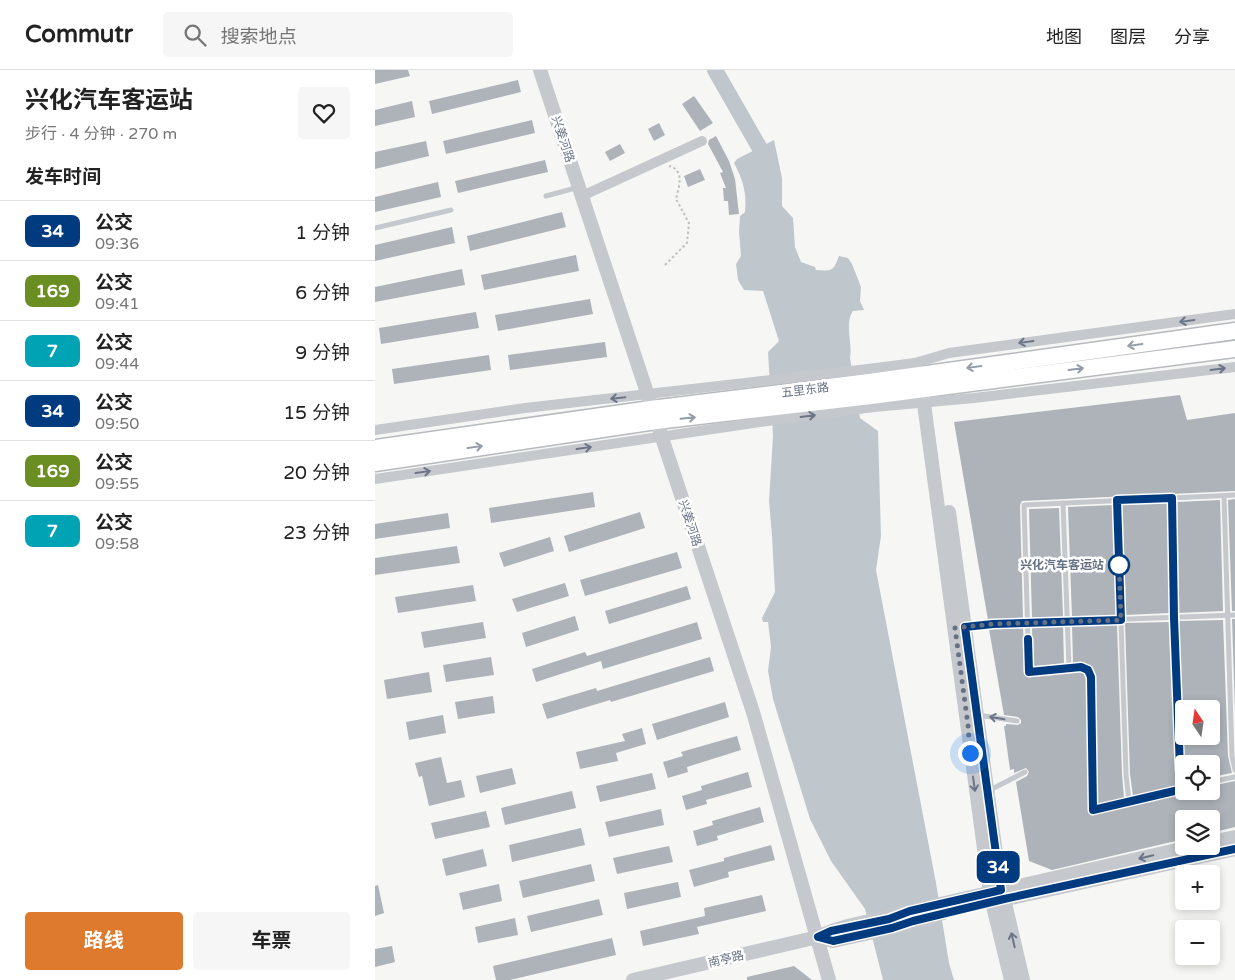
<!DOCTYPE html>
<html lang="zh">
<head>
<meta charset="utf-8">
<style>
	:root { --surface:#fff; --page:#f6f6f6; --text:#222; --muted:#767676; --line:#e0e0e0; --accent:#de7a2d }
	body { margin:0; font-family:"Varela Round","Noto Sans SC",sans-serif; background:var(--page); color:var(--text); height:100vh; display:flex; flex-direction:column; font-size:19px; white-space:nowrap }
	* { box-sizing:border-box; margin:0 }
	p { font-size:16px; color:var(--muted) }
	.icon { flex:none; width:28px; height:28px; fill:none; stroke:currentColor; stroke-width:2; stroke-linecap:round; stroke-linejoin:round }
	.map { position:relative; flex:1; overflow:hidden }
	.drawer { display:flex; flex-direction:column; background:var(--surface); width:375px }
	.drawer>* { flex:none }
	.badge { padding:0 10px; border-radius:8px; font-size:18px; line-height:32px }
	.needle { width:32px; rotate:347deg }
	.controls { position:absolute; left:800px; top:630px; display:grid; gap:10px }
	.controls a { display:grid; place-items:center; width:45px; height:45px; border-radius:5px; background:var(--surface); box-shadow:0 2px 8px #0003; font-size:25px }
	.you { position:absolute; width:25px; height:25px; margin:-12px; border:4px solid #fff; border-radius:50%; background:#1a73e8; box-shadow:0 0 0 8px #1a73e833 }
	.map>.badge { position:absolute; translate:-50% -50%; box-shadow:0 0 0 2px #fff }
	h2 { padding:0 25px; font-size:19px; line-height:45px }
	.round { display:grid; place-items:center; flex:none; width:52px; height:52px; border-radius:5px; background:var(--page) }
	.overview { display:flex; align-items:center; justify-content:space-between; height:85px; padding:0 25px }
	h1 { font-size:24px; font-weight:700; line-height:38px }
	.cta { display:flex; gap:10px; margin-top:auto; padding:10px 25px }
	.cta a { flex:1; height:58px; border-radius:5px; background:var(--accent); color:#fff; font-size:20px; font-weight:700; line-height:58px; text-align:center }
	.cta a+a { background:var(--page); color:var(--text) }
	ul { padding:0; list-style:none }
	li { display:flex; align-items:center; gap:15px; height:60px; padding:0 25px; border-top:1px solid var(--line) }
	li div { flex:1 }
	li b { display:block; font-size:19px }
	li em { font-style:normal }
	li .badge { min-width:55px; font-weight:700; text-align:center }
	header { display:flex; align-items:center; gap:30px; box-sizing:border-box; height:70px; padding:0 25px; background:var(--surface); border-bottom:1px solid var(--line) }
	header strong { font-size:24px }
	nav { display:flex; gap:28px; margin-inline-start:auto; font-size:18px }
	.search { width:350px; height:45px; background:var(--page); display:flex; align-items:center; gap:12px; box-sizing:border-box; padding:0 18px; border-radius:5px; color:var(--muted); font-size:19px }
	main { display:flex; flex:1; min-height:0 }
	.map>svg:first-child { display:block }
	.water { fill:#bfc7cd }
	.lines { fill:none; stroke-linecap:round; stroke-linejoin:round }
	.river { stroke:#bfc7cd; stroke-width:16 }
	.building { fill:#aeb3ba; fill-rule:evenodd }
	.primary-casing { stroke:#b6b9be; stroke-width:19 }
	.path { stroke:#bfc0c3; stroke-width:2; stroke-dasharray:2.5 2.5; stroke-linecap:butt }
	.service { stroke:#c5c8cc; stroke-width:5 }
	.minor { stroke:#c5c8cc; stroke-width:10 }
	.tertiary { stroke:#c5c8cc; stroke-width:14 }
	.primary { stroke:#fff; stroke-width:16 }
	.oneway { stroke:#6c7588 }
	.oneway2 { stroke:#959ca9 }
	.line-casing { stroke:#fff; stroke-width:11 }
	.line { stroke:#003b80; stroke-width:8 }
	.walk { stroke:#677184; stroke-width:5; stroke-dasharray:0 9 }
	.stop-dot { fill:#fff; stroke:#003b80; stroke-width:2.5 }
	.labels { text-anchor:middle; stroke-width:5; stroke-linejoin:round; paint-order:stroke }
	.street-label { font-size:12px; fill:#677184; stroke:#fff }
	.stop-label { font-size:12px; font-weight:bold; fill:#677184; stroke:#fff; text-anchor:end }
</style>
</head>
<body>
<header>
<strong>Commutr</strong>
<div class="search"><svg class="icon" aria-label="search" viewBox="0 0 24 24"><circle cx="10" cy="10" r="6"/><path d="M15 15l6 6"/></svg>搜索地点</div>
<nav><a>地图</a><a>图层</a><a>分享</a></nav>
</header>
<main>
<section class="drawer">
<div class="overview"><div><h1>兴化汽车客运站</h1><p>步行 · 4 分钟 · 270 m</p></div><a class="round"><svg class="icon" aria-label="heart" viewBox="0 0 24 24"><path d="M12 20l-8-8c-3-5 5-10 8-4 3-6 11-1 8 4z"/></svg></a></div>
<h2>发车时间</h2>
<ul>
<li><span class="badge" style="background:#003b80;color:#fff">34</span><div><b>公交</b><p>09:36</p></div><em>1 分钟</em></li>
<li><span class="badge" style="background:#6b8e23;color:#fff">169</span><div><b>公交</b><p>09:41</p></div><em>6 分钟</em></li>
<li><span class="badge" style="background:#00a3b4;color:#fff">7</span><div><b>公交</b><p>09:44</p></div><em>9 分钟</em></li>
<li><span class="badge" style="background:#003b80;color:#fff">34</span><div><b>公交</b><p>09:50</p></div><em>15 分钟</em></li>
<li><span class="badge" style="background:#6b8e23;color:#fff">169</span><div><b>公交</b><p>09:55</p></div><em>20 分钟</em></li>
<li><span class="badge" style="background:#00a3b4;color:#fff">7</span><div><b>公交</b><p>09:58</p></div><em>23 分钟</em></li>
</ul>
<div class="cta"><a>路线</a><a>车票</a></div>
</section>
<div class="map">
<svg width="860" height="910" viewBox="0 0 860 910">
	<rect width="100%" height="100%" fill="#f6f7f4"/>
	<!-- water -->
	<path class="water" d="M399 70 407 108V136L418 148 420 177 426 192 440 197 441 200C457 201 458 202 464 186L473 188 477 194 486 217 485 231 489 240 478 241C469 254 478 274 475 288L485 348 503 361 506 466 501 500 561 813 574 893 579 910H508L490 839 456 791 435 749 398 629 393 601 396 577 393 552H388L387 548 400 522 397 466 394 431 398 366 393 282 404 271 388 221 369 220 363 210 361 194 366 186 364 162 365 146 370 142C372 123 368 110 359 93L362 89Z"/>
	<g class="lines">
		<!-- river -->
		<path class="river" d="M340 0 395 96"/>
	</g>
	<!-- building -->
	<g class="building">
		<path d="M0 0H33L35 6 0 14Z"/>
		<path d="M143 10 146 22 57 44 54 31Z"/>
		<path d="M319 26 338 53 325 61 307 34Z"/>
		<path d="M37 31 40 47 0 56V40Z"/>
		<path d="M157 50 160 63 71 84 68 71Z"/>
		<path d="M284 53 290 65 279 71 273 59Z"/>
		<path d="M341 66 354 91 360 109 364 144 354 145 353 131H349L348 118H351L345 103 348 102 333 74 334 70Z"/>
		<path d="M51 71 54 86 0 99V82Z"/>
		<path d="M245 74 250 83 235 91 230 82Z"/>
		<path d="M170 90 173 102 83 123 80 111Z"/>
		<path d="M325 99 330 110 313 117 309 106Z"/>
		<path d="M63 112 66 127 0 142V127Z"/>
		<path d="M187 142 191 157 95 181 92 166Z"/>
		<path d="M77 157 80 173 0 191V175Z"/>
		<path d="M201 185 204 201 109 220 106 205Z"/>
		<path d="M87 199 90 215 0 232V217Z"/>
		<path d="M215 229 218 244 123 261 120 245Z"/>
		<path d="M101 242 104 258 6 274 4 258Z"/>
		<path d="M230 272 232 287 135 300 133 285Z"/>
		<path d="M114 285 116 300 19 314 17 299Z"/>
		<path d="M805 325 812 350 860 343V421L647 431 645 435 648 548 613 550 579 352Z"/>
		<path d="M218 422 220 437 116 453 114 438Z"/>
		<path d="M860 429V541H857L853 430Z"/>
		<path d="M845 430 848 541 803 543 801 432Z"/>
		<path d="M793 433 795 543 750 545 747 435Z"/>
		<path d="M738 435 741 545 697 547 693 437Z"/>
		<path d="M684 438 688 547 657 548 654 439Z"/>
		<path d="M265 442 270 458 194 482 189 466Z"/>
		<path d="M73 443 75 458 0 469V454Z"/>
		<path d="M175 467 179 481 129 497 124 483Z"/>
		<path d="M82 476 85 493 0 505V488Z"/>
		<path d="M302 482 307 498 210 526 205 510Z"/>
		<path d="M190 513 194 526 142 542 137 529Z"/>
		<path d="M98 515 101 531 23 543 20 527Z"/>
		<path d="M312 516 316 529 234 554 230 541Z"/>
		<path d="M200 546 204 560 151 577 147 563Z"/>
		<path d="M857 549H860V641Z"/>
		<path d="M848 550 853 686 857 703 836 707V694H809L804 551ZM809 639H836V666H809Z"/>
		<path d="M108 552 111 568 49 578 46 562Z"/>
		<path d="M322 552 327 569 228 599 226 591 161 612 157 599 210 582 212 586Z"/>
		<path d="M795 552 801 699 803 716 758 726 755 704 750 553Z"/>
		<path d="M742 554 747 704 749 728 723 735 720 607 715 596 707 593H698L697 555Z"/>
		<path d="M688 556 689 594 658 597 657 557Z"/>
		<path d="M648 557 650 602 652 606 705 601 710 603 712 608 716 743 720 744 810 723 813 721H836V716L860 711V757L836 763V749H809V769L677 800 654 791 641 712 652 706 654 702 651 698 639 703V699L635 700 629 656H631V654L643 655 646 653V650L643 647 629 645 614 559Z"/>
		<path d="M116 587 119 605 71 612 68 595Z"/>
		<path d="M335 587 339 601 236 632 235 630 172 649 167 634 221 618 222 621Z"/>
		<path d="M54 602 57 622 12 629 9 610Z"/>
		<path d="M118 626 120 643 83 649 80 632Z"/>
		<path d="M350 632 354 647 282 670 277 654Z"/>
		<path d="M68 645 71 663 34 670 31 652Z"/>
		<path d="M267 658 271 674 241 683 243 691 205 699 201 682 250 671 247 664Z"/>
		<path d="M362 666 366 680 312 697 313 702 293 708 288 692 308 686 306 682Z"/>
		<path d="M66 687 72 713 86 710 90 727 54 736 47 706 44 707 40 693Z"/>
		<path d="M137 698 141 714 105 723 101 706Z"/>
		<path d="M373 702 377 717 331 730 332 734 311 740 307 726 327 720 326 716Z"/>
		<path d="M277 703 281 719 225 732 221 716Z"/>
		<path d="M197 721 201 738 130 755 126 738Z"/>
		<path d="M385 737 389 752 342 766 343 770 322 776 318 761 338 755 337 751Z"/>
		<path d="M286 739 289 755 234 767 230 752Z"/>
		<path d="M111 741 115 757 60 769 56 753Z"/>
		<path d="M206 758 210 775 137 792 134 775Z"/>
		<path d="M396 775 400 790 353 802 354 807 319 817 314 800 349 791V788Z"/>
		<path d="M294 776 298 792 242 804 238 788Z"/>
		<path d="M108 779 112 796 71 806 67 789Z"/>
		<path d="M216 794 220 811 148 828 144 811Z"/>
		<path d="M303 812 306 827 252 839 249 823Z"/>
		<path d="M124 814 127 831 88 840 84 823Z"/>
		<path d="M3 815 9 843 0 846V816Z"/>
		<path d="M387 825 391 841 322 857 324 864 268 876 265 861 330 846 329 838Z"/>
		<path d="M224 829 228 845 156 862 152 846Z"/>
		<path d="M140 848 143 865 103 873 100 857Z"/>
		<path d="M237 868 241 885 135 910H121L118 896Z"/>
		<path d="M17 876 20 892 0 897V879Z"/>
		<path d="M419 896 437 910H372V907Z"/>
	</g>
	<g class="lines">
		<!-- primary casing -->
		<g class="primary-casing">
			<g id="primary">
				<path d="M0 378 276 339 494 312 860 261"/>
				<path d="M0 393 281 351 496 326 860 279"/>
			</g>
		</g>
		<!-- path -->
		<path class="path" d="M290 195 312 173 314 153 301 129C304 117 310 100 294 96"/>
		<!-- service -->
		<g class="service">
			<path d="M171 126 204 117"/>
			<path d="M0 158 76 140"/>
			<path d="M849 426 857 686 860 700"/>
			<path d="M797 428 799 548 805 699 808 719"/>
			<path d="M742 430 751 704 754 732"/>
			<path d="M688 433 694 598"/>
			<path d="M590 557 618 554 860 545"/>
			<path d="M603 645 642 651"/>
			<path d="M836 712 860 707"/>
			<path d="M809 719 719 740 716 607 713 600 706 597 654 602 649 435 860 425"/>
			<path d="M615 720 650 702"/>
		</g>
		<!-- minor -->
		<g class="minor">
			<path d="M207 126 327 71"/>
			<path d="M0 360 150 338 493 299 540 293 574 283 860 244"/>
			<path d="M0 409 385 352 499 337 599 328 860 297"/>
		</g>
		<!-- tertiary -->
		<g class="tertiary">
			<path d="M165 0 378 642 454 910"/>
			<path d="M547 319 615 823"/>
			<path d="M574 442 626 820"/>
			<path d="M836 772 860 767"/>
			<path d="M636 828 860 779"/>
			<path d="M629 829 648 910"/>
			<path d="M617 832 636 910"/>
			<path d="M443 867 458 871 517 858 568 843"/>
			<path d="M258 910 443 867C471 853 505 851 535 841L819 776"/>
		</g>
		<!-- primary -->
		<use href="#primary" class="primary"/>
	</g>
	<!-- one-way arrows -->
	<defs><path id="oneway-shaft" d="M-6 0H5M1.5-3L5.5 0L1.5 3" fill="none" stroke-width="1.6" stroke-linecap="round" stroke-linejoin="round" transform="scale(1.25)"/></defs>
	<g class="oneway">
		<use href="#oneway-shaft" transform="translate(812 251) rotate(172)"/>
		<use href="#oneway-shaft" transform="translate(651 272) rotate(172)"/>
		<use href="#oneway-shaft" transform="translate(843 299) rotate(-7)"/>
		<use href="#oneway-shaft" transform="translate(243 328) rotate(174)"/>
		<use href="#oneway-shaft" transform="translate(433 346) rotate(-7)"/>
		<use href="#oneway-shaft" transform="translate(209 378) rotate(-8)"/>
		<use href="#oneway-shaft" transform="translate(48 402) rotate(-8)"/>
		<use href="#oneway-shaft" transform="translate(622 648) rotate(-170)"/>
		<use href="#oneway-shaft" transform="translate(599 714) rotate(82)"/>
		<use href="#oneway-shaft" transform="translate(771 787) rotate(167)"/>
		<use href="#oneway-shaft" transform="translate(638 870) rotate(-103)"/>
	</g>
	<g class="oneway2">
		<use href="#oneway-shaft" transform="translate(760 275) rotate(172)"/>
		<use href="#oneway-shaft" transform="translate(599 297) rotate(172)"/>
		<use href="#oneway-shaft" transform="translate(701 299) rotate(-7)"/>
		<use href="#oneway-shaft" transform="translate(313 348) rotate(-6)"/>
		<use href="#oneway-shaft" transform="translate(100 377) rotate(-8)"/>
	</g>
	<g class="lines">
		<!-- line casing -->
		<g class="line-casing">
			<path id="line" d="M653 569 654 602 706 597 713 600 716 607 718 740 808 719 805 699 799 548 797 428 742 430 746 550 618 554 590 557 626 820 535 841 514 849 456 861 443 867 458 871 517 858 538 851 629 829 860 779"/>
		</g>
		<!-- line -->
		<use href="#line" class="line"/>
		<!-- walk -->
		<path class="walk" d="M595 683 593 655 580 558 618 554 746 550 744 490V495"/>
	</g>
	<!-- markers -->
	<circle class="stop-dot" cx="744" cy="495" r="10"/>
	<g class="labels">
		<!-- street labels -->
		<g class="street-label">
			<text transform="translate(188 69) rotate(72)" y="4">兴姜河路</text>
			<text transform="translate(430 320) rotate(-7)" y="4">五里东路</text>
			<text transform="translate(315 453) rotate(72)" y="4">兴姜河路</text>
			<text transform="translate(351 889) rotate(-13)" y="4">南亭路</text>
		</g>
		<!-- stop labels -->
		<g class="stop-label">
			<text x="729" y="499">兴化汽车客运站</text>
		</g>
	</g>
</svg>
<div class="controls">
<a><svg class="needle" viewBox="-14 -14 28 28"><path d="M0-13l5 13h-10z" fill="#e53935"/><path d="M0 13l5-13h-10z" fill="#767676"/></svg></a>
<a><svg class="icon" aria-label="locate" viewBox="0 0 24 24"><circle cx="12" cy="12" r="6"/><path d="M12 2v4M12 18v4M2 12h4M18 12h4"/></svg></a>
<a><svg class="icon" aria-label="layers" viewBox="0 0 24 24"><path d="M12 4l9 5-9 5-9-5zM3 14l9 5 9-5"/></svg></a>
<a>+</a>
<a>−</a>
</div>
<div class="you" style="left:595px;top:683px"></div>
<b class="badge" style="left:623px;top:797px;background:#003b80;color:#fff">34</b>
</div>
</main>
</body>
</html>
